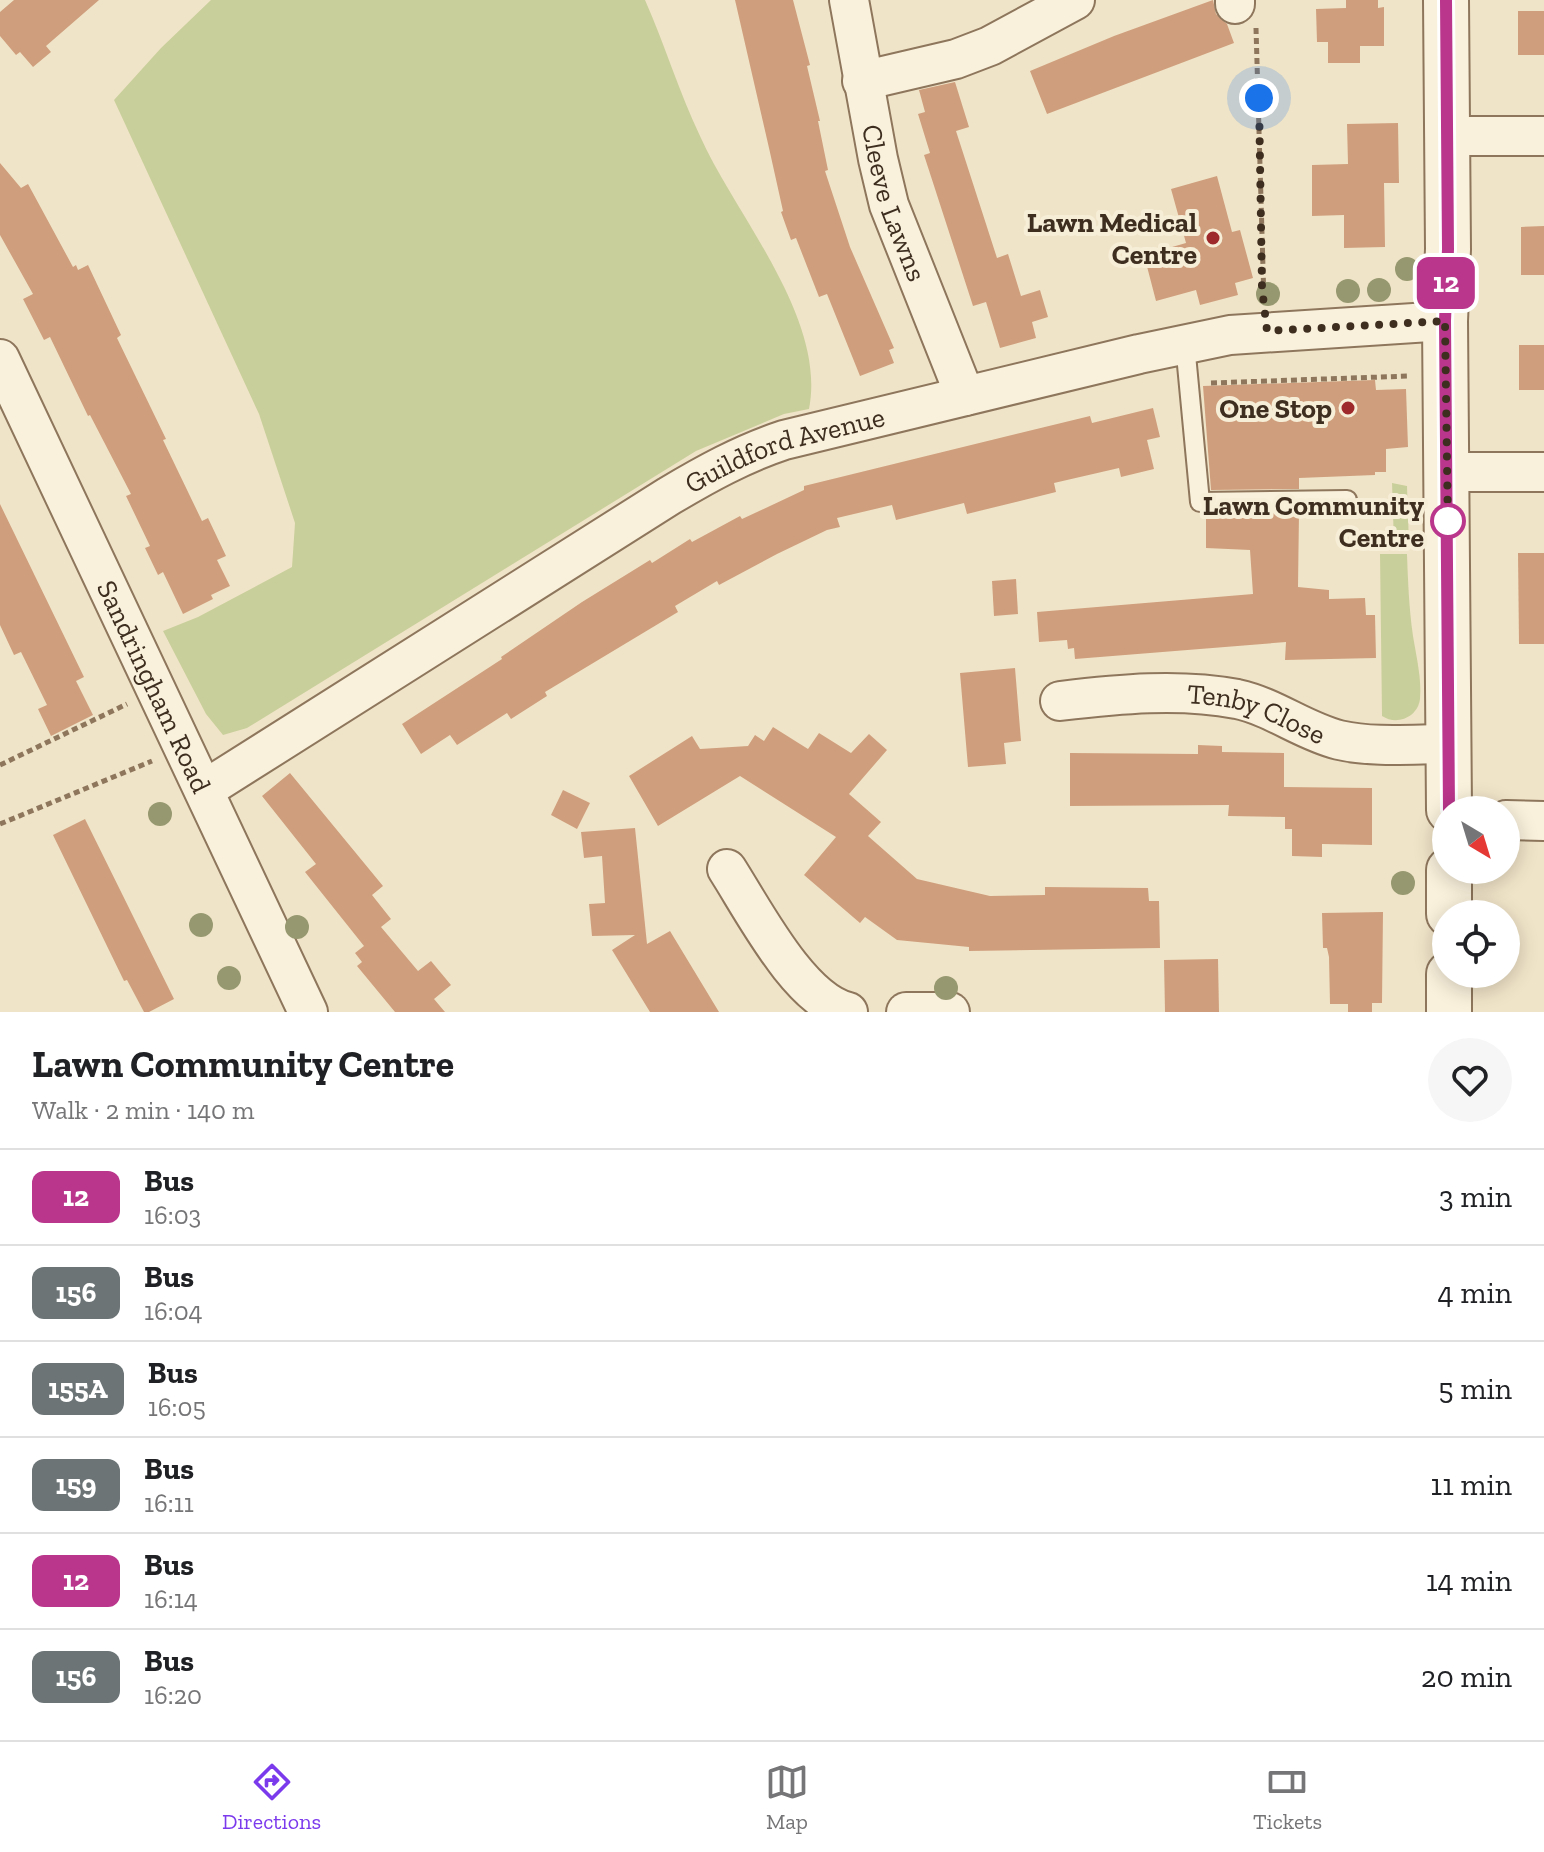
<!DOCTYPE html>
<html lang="en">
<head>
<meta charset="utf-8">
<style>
	:root { --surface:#fff; --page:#f6f6f6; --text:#202124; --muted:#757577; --line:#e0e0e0; --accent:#7c3aed }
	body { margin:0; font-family:"Zilla Slab",serif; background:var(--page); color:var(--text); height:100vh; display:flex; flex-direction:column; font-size:30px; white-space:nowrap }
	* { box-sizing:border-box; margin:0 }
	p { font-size:26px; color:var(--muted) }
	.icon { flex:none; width:44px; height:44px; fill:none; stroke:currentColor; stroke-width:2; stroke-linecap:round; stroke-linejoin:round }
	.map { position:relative; height:1012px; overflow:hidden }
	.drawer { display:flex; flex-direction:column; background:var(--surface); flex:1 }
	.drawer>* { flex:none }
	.badge { padding:0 16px; border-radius:12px; font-size:28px; line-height:52px }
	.needle { width:52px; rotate:142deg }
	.tools { position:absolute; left:1432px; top:796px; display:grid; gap:16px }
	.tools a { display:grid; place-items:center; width:88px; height:88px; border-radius:50%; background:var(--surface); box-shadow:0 4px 20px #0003; font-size:40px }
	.you { position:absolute; width:40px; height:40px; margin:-20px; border:6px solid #fff; border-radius:50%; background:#1a73e8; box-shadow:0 0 0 12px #1a73e833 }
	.map>.badge { position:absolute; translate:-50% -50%; box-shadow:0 0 0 4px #fff }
	.round { display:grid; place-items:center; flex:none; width:84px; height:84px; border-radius:42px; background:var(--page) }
	.headline { display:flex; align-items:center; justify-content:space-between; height:136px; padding:0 32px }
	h1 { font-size:38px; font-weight:700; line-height:60px }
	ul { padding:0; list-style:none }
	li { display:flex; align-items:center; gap:24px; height:96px; padding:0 32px; border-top:2px solid var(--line) }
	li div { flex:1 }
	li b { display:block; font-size:30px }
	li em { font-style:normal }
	li .badge { min-width:88px; font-weight:700; text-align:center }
	.tab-bar { display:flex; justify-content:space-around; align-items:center; height:112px; border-top:2px solid var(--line); background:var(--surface); font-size:22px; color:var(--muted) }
	.tab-bar a { display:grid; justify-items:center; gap:4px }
	.tab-bar .active { color:var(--accent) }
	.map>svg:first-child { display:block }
	.green { fill:#c9cf9b }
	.building { fill:#cf9f7d }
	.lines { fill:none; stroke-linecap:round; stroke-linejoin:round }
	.service-casing { stroke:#8d765c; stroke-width:22 }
	.minor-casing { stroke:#8d765c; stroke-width:42 }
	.tertiary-casing { stroke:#8d765c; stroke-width:48 }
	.path { stroke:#8d765c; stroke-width:5; stroke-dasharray:6 4; stroke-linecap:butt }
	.service { stroke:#faf1dc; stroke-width:18 }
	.minor { stroke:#faf1dc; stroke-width:38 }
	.tertiary { stroke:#faf1dc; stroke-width:44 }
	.tree { fill:#96986f }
	.line-casing { stroke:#fff; stroke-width:18 }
	.line { stroke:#b9368c; stroke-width:12 }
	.walk { stroke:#3d2e20; stroke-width:8; stroke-dasharray:0 14.4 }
	.poi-dot { fill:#9e2a2b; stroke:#f7eed8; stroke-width:3 }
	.stop-dot { fill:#fff; stroke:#b9368c; stroke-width:4 }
	.labels { text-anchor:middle; stroke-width:8; stroke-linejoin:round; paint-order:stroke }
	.street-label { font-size:28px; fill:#3d2e20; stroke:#f7eed8 }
	.poi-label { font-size:28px; font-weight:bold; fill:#3d2e20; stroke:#f7eed8; text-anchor:end }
	.stop-label { font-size:28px; font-weight:bold; fill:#3d2e20; stroke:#f7eed8; text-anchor:end }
</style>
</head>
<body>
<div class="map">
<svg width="1544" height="1012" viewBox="0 0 1544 1012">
	<rect width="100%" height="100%" fill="#f0e4c8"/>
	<!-- green -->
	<g class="green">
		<path d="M211 0H645C665 45 679 92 700 136 735 215 827 318 809 409L784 414 696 451 247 728 223 735 206 714 163 631 198 617 292 567 295 523 259 414 114 100 161 48Z"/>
		<path d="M1392 483 1407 486 1409 544 1394 545Z"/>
		<path d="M1380 554H1407C1408 581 1409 608 1413 636 1416 655 1422 679 1420 699 1418 717 1397 726 1382 716Z"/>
	</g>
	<!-- building -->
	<g class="building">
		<path d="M14 0H99L46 46 51 52 33 67 20 52 16 55 0 36V12Z"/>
		<path d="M735 0H793L810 65 807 66 820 121H818L828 170 825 171 850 247 894 348 889 350 894 363 860 376 827 294 819 297 796 238 791 240 781 212 783 211 769 148Z"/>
		<path d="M1213 0 1216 14 1227 24 1234 43 1047 114 1030 71 1114 36Z"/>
		<path d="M1346 0H1378V8L1384 7V46H1360V63H1328V42H1317L1316 9 1346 8Z"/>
		<rect x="1518" y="11" width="26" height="44"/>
		<path d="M955 82 969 127 956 131 997 258 1008 254 1021 296 1040 290 1048 317 1032 322 1036 338 1000 348 986 302 973 306 924 155 930 153 918 114 925 112 919 90Z"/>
		<path d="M1398 123 1399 183H1384L1385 247 1344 248V215L1312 216V165L1348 164 1347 124Z"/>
		<path d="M0 163 21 188 28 184 73 267 76 265 78 270 88 265 121 335 117 338 166 439 163 440 202 521 208 518 226 556 217 560 230 586 211 595 213 599 183 614 163 572 158 575 145 548 150 546 126 496 131 494 90 415 88 416 50 337 44 340 23 299 33 294 0 235Z"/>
		<path d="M1217 176 1232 232 1240 230 1253 278 1235 283 1238 295 1200 305 1196 290 1156 301 1144 255 1186 243 1171 189Z"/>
		<path d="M1544 226V275H1521V227Z"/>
		<rect x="1519" y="345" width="25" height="45"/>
		<path d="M1375 380 1376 390 1406 389 1408 447 1386 449V472H1375V475L1299 478V489L1211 490 1203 386Z"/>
		<path d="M1153 408 1160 437 1147 440 1154 469 1121 477 1119 468 1054 483 1056 492 967 514 964 503 896 520 892 505 837 518 840 527 827 530 777 554 719 585 717 581 675 606 678 612 545 692 547 696 511 719 507 713 457 745 450 735 421 754 402 724 502 659 501 657 582 602 650 560 652 563 690 539 692 542 740 516 742 519 804 490V486L1090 416 1092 423Z"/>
		<path d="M0 504 84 677 76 681 93 715 51 736 38 709 47 705 21 652 14 655 0 625Z"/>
		<path d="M1299 513 1298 587 1329 590V599L1365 598 1366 615H1375L1376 658 1285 660 1286 642 1075 659 1074 648 1068 649 1067 640 1039 642 1037 612 1253 594 1250 550 1206 548V514Z"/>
		<path d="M1518 553H1544V644H1519Z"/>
		<path d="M1016 579 1018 614 994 616 992 581Z"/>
		<path d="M1015 668 1021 741 1004 743 1006 764 968 767 960 673Z"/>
		<path d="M773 727 808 749 819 733 851 753 869 734 887 750 849 794 881 822 868 836 917 879 990 896 1045 895V887L1148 888 1149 901H1159L1160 948 969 951V947L897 940 865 917 860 923 804 875 836 837 740 776 658 826 629 776 692 736 700 749 748 746 755 735 764 741Z"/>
		<path d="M1198 745 1222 746V752L1284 753V787L1372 788V845L1322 844V857L1292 856V829H1285V817L1228 816 1229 805 1070 806V753L1198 754Z"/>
		<path d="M290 773 383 886 372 895 391 919 381 927 418 971 431 961 451 985 434 999 445 1012H395L357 966 362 962 355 953 364 946 305 872 316 864 262 796Z"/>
		<path d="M563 790 590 803 577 829 551 815Z"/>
		<path d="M85 819 174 999 149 1012H144L127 980 124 981 53 835Z"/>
		<path d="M635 828 647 944 670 931 719 1012H650L612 950 635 935 592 936 589 904 605 903 602 856 584 858 581 832Z"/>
		<path d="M1383 912 1382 1003H1372V1012H1348V1004H1330L1329 957 1327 948H1323L1322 913Z"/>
		<path d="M1218 959 1219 1012H1165L1164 960Z"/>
	</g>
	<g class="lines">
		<!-- service casing -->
		<g class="service-casing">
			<path id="service" d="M1185 344 1200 502 1347 500"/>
		</g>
		<!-- minor casing -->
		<g class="minor-casing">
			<g id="minor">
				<path id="s1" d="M849 0 878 159 889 205 965 396"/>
				<path d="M1235 0V4"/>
				<path d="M862 81 956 59 990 46 1075 0"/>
				<path d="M1447 136H1544"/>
				<path id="s2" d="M0 359 308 1012"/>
				<path d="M1447 472H1544"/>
				<path id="s3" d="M1060 701C1119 694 1179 688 1237 699 1274 707 1303 731 1339 740 1374 748 1414 744 1449 744"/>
				<path id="s4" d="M204 790 669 496C706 474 742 454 784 440L1139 354 1230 335 1445 321"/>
				<path d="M1506 820 1544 821"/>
				<path d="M727 869C754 911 799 1000 848 1012"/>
				<path d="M906 1012H950"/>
			</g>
		</g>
		<!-- tertiary casing -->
		<g class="tertiary-casing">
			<g id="tertiary">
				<path d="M1446 0 1448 249 1445 321 1449 810"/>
				<path d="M1449 870V914"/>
				<path d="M1449 974V1012"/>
			</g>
		</g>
		<!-- path -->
		<g class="path">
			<path d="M1256 28 1264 302"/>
			<path d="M1211 383 1409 376"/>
			<path d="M0 765 127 704"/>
			<path d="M0 824 152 761"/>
		</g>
		<!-- service -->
		<use href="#service" class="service"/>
		<!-- minor -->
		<use href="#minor" class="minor"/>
		<!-- tertiary -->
		<use href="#tertiary" class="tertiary"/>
	</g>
	<!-- trees -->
	<g class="tree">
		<circle cx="1407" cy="269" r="12"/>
		<circle cx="1379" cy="290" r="12"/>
		<circle cx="1348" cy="291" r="12"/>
		<circle cx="1268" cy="294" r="12"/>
		<circle cx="160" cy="814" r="12"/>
		<circle cx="1403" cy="883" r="12"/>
		<circle cx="201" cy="925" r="12"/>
		<circle cx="297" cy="927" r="12"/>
		<circle cx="229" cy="978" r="12"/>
		<circle cx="946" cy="988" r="12"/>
	</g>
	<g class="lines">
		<!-- line casing -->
		<g class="line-casing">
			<path id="line" d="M1446 0 1448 249 1445 321 1449 810"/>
		</g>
		<!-- line -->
		<use href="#line" class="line"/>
		<!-- walk -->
		<path class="walk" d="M1259 98 1262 288 1267 331 1445 321 1448 532V521"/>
	</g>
	<!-- markers -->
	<g class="poi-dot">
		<circle cx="1213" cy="238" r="8"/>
		<circle cx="1348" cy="408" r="8"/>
	</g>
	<circle class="stop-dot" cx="1448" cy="521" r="16"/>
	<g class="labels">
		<!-- street labels -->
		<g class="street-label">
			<text dy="10" stroke="none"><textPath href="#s1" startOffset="208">Cleeve Lawns</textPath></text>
			<text dy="10" stroke="none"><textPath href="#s4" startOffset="676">Guildford Avenue</textPath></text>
			<text dy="10" stroke="none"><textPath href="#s2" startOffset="362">Sandringham Road</textPath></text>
			<text dy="10" stroke="none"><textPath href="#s3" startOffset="200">Tenby Close</textPath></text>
		</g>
		<!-- poi labels -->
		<g class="poi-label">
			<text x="1197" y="232">Lawn Medical<tspan x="1197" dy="32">Centre</tspan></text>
			<text x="1332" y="418">One Stop</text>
		</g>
		<!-- stop labels -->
		<g class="stop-label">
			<text x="1424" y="515">Lawn Community<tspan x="1424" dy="32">Centre</tspan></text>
		</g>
	</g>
</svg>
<div class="tools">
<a><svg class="needle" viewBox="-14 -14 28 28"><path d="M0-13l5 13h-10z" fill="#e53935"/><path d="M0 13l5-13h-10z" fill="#757577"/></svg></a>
<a><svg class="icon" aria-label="locate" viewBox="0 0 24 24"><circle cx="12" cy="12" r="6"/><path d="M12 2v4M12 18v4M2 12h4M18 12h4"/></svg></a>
</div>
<div class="you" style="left:1259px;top:98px"></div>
<b class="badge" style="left:1446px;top:283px;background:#b9368c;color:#fff">12</b>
</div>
<section class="drawer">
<div class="headline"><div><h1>Lawn Community Centre</h1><p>Walk · 2 min · 140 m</p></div><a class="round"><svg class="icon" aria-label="heart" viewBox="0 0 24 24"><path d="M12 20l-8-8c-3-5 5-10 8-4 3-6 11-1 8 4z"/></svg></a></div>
<ul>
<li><span class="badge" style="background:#b9368c;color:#fff">12</span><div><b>Bus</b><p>16:03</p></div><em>3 min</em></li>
<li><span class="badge" style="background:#6c7476;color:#fff">156</span><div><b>Bus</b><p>16:04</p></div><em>4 min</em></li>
<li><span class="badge" style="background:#6c7476;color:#fff">155A</span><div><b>Bus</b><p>16:05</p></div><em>5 min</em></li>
<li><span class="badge" style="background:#6c7476;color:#fff">159</span><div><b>Bus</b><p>16:11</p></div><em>11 min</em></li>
<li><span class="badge" style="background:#b9368c;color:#fff">12</span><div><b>Bus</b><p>16:14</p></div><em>14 min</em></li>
<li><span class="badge" style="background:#6c7476;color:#fff">156</span><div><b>Bus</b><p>16:20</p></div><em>20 min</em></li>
</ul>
</section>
<nav class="tab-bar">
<a class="active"><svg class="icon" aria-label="directions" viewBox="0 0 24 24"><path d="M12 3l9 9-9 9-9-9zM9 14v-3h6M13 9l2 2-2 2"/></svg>Directions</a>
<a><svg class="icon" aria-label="map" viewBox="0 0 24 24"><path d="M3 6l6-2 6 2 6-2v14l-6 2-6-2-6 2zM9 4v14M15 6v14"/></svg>Map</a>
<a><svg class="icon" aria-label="tickets" viewBox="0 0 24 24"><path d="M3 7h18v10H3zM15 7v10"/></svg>Tickets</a>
</nav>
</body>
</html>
